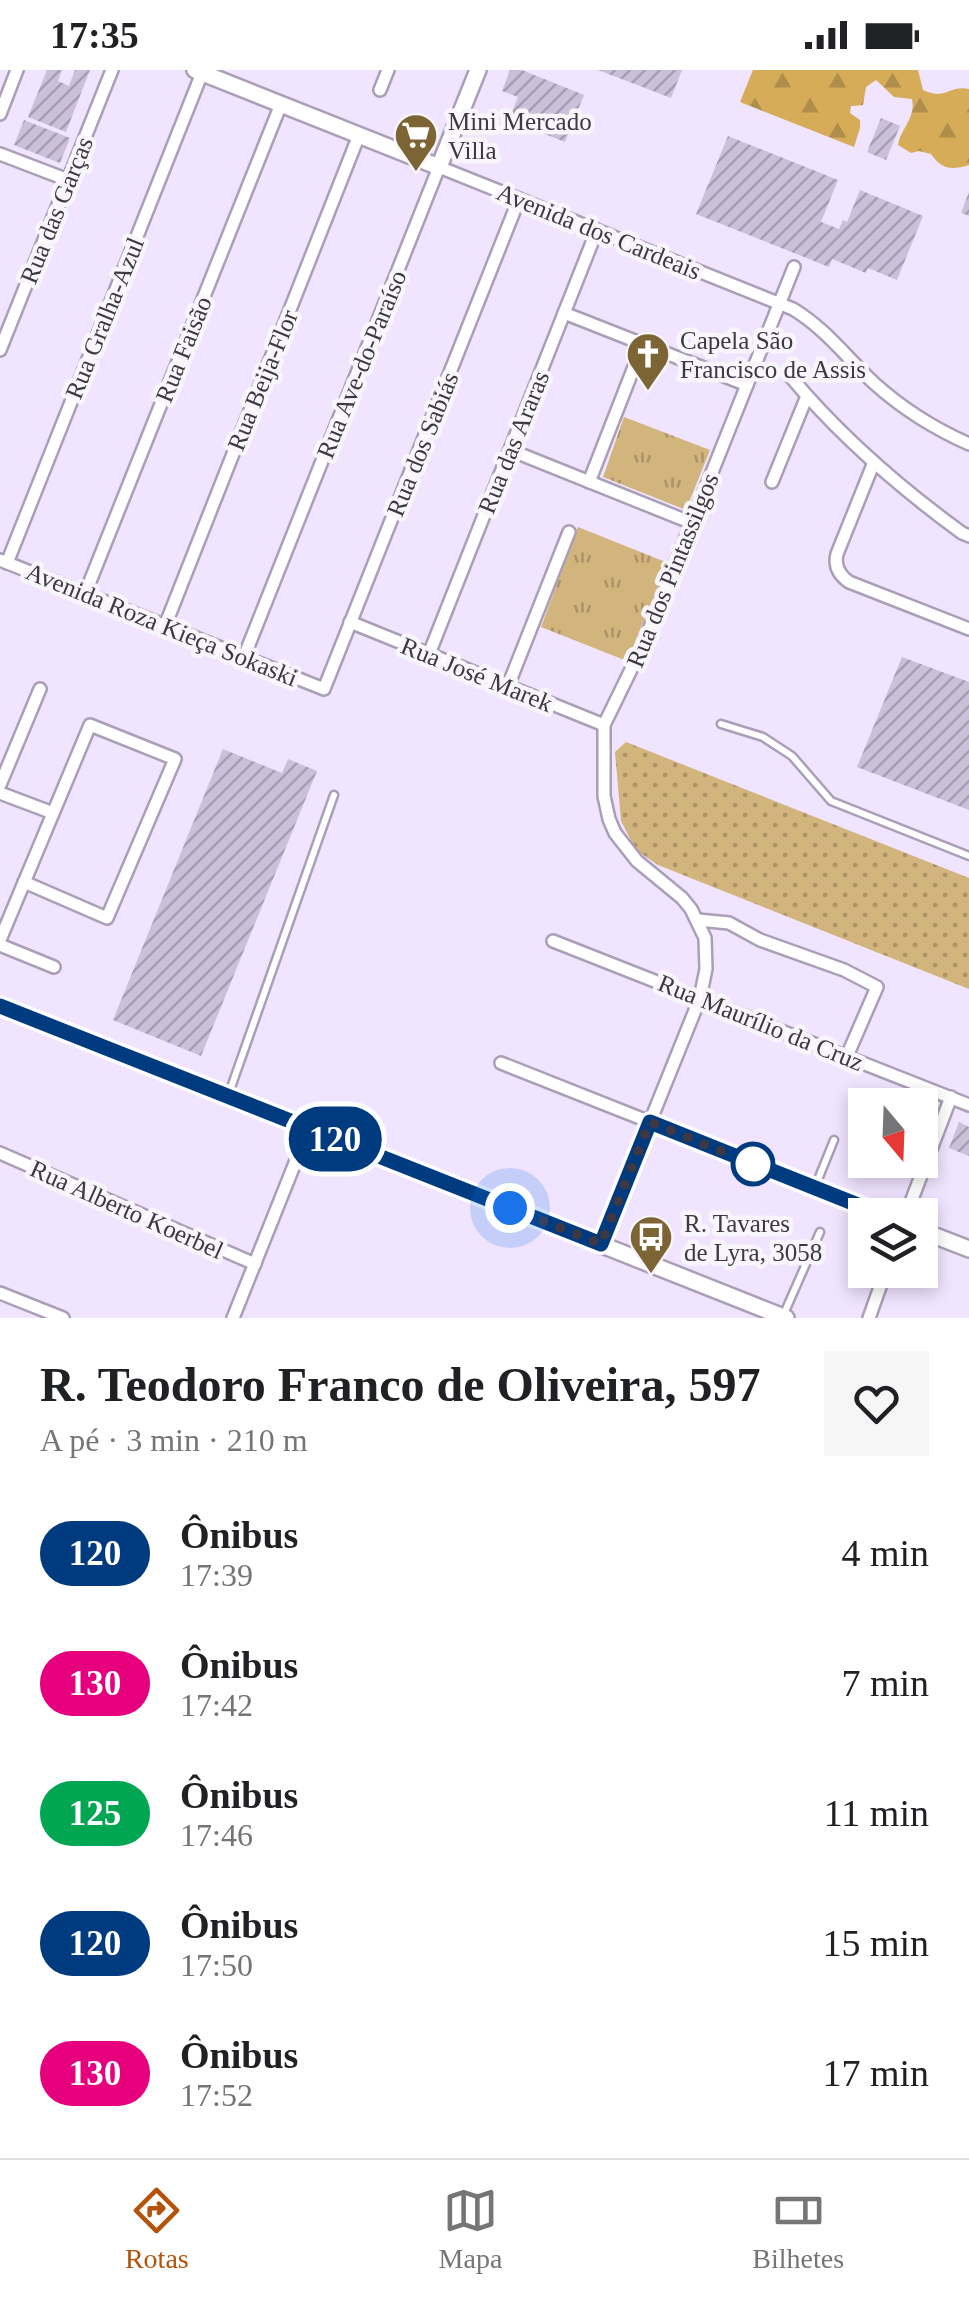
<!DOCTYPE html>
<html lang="pt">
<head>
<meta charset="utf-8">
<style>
	:root { --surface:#fff; --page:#f6f6f6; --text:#202124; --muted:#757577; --line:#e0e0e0; --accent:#b45309 }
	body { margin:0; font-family:"Times New Roman",serif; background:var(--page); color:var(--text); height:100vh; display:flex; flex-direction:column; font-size:38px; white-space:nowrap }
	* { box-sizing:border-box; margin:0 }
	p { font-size:32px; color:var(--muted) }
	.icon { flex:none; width:55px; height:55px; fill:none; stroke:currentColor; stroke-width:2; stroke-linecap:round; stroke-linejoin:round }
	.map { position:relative; height:1248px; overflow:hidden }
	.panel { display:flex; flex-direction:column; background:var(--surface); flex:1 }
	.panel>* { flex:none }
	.badge { padding:0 20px; border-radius:32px; font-size:35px; line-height:65px }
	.needle { width:65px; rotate:161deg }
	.controls { position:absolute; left:848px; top:1018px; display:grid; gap:20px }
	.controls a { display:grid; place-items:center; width:90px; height:90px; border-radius:0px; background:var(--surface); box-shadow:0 5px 15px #0003; font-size:50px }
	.you { position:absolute; width:50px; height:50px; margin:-25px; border:8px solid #fff; border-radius:50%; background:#1a73e8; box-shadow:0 0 0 15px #1a73e833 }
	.map>.badge { position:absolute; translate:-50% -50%; box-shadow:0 0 0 5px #fff }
	.round { display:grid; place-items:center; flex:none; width:105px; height:105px; border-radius:0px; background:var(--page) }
	.head { display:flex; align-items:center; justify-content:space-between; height:170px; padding:0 40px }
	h1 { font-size:48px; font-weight:600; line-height:75px }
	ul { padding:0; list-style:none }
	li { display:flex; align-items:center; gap:30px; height:130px; padding:0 40px }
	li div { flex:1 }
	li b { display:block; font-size:38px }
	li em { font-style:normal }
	li .badge { min-width:110px; font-weight:700; text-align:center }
	.status { display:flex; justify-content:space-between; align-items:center; height:70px; padding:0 50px; background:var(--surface); direction:ltr }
	.status svg { height:28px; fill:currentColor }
	.tabs { display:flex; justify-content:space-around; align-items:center; height:140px; border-top:2px solid var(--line); background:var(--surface); font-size:28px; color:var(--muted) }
	.tabs a { display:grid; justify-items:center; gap:5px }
	.tabs .on { color:var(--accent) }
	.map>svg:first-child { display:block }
	.grass { fill:url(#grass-dots) }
	.forest { fill:url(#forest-firs) }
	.park { fill:url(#park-tufts) }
	.building { fill:url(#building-hatch) }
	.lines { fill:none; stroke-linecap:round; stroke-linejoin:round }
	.lane-casing { stroke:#ab9fb8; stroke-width:11 }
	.street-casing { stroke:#ab9fb8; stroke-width:16 }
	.secondary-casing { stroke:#ab9fb8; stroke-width:20 }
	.lane { stroke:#fff; stroke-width:6 }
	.street { stroke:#fff; stroke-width:11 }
	.secondary { stroke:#fff; stroke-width:15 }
	.line-casing { stroke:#fff; stroke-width:22 }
	.line { stroke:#003b80; stroke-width:15 }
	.walk { stroke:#3d3843; stroke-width:10; stroke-dasharray:0 18 }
	.stop-dot { fill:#fff; stroke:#003b80; stroke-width:5 }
	.labels { text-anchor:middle; stroke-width:9; stroke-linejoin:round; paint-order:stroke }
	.poi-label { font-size:25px; fill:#3d3843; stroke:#f8f6fb; text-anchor:start }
	.street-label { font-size:25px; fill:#3d3843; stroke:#f8f6fb }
</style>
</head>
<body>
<div class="status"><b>17:35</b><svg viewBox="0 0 49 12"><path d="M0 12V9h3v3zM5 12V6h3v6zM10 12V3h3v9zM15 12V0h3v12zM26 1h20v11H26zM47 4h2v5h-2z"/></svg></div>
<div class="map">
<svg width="969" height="1248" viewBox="0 0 969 1248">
	<defs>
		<pattern id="grass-dots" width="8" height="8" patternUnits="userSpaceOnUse" patternTransform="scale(2.5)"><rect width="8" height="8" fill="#d2b47d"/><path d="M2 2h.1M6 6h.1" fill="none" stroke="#ac9368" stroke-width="1.8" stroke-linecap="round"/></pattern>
		<pattern id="forest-firs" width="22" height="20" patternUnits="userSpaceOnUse" patternTransform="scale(2.5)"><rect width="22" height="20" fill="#d6ac59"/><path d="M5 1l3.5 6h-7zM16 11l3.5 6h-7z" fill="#af8d4b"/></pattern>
		<pattern id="park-tufts" width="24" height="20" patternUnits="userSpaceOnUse" patternTransform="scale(2.5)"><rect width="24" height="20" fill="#d2b47d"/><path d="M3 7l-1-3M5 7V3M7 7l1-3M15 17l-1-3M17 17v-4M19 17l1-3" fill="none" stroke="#ac9368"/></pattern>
		<pattern id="building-hatch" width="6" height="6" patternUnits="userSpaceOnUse" patternTransform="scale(2.5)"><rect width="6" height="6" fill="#cbc0d9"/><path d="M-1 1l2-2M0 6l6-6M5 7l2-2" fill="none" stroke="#a69db2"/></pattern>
	</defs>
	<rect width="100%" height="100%" fill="#f0e4fe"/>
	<!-- grass -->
	<path class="grass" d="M626 672 969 808V919L658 795 636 780 621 751 615 682Z"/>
	<!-- forest -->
	<path class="forest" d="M753 0H918L923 20C947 31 948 15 969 19V95C952 100 942 100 931 84L919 81 911 83 898 75C901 58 916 48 912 29L894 27 876 10 866 17 863 35 851 36 850 43 860 50V58L854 77 740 32Z"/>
	<!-- park -->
	<g class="park">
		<path d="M624 347 710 380 686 440 603 407Z"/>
		<path d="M578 457 668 493 627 591 541 557Z"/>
	</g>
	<!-- building -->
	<g class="building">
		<path d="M47 0H62L58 11 69 16 75 0H90L66 62 28 47Z"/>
		<path d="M510 0H522L584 25 565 72 509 50 518 27 502 21Z"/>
		<path d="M598 0H682L671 28Z"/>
		<path d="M881 48 900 56 886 90 867 82Z"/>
		<path d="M24 50 70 68 60 93 14 75Z"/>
		<path d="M728 66 838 110 821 152 839 159 843 150 847 152 860 120 923 146 897 210 868 198 866 203 832 189 829 197 696 144Z"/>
		<path d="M969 122V146L961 143Z"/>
		<path d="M902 587 969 612V740L857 697Z"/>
		<path d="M223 679 282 703 288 689 317 701 201 986 113 950Z"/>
		<path d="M959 1052 969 1057V1086L949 1078Z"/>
	</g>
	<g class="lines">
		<!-- lane casing -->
		<g class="lane-casing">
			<g id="lane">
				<path d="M721 654 763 667 792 686 831 731 969 786"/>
				<path d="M228 1026 334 725"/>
				<path d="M815 1117 834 1070"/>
				<path d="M783 1246 820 1162"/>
			</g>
		</g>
		<!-- street casing -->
		<g class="street-casing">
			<g id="street">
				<path d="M380 20 388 0"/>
				<path d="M0 44 17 0"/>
				<path d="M0 84 68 110"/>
				<path d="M564 243 747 315"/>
				<path d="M0 280 112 0"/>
				<path d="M790 306C840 366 899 417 962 463L969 466"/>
				<path d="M510 380 692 453"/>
				<path d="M874 392 837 484C834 496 839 505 849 512L969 559"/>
				<path d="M589 412 643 274"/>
				<path d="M772 412 807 326"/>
				<path d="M0 490 324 619 519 129"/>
				<path d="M7 493 202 3"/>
				<path d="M85 524 281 34"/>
				<path d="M350 552 604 655"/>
				<path d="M165 556 359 65"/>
				<path d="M429 584 597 160"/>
				<path d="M244 587 439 97 793 239C826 259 847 288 875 314 903 339 935 359 969 374"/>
				<path d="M508 616 569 462"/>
				<path d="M0 715 40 619"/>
				<path d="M0 723 53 743"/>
				<path d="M698 850 729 853 760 870 844 900 877 917 847 986"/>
				<path d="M0 870 90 655 175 689 107 848 24 812"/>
				<path d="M553 871 969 1035"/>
				<path d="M0 875 54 897"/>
				<path d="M501 993 650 1052 700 928 706 899 705 868 691 839 682 828 637 791 615 763 609 749 604 726V655L643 575 794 197"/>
				<path d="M0 1083 255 1194"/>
				<path d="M906 1145 951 1027"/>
				<path d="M0 1223 63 1248"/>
				<path d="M233 1248 309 1058"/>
				<path d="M869 1248 886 1200"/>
			</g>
		</g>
		<!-- secondary casing -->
		<g class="secondary-casing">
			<g id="secondary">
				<path d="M195 0 439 97 478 0"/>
				<path d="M0 936 786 1248"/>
				<path d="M920 1160 969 1179"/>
				<path d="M601 1175 650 1052 883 1145"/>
			</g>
		</g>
		<!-- lane -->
		<use href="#lane" class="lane"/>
		<!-- street -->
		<use href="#street" class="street"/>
		<!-- secondary -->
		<use href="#secondary" class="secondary"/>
	</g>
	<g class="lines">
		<!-- line casing -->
		<g class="line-casing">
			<path id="line" d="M0 936 601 1174 650 1052 883 1145"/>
		</g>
		<!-- line -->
		<use href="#line" class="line"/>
		<!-- walk -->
		<path class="walk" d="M510 1138 601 1174 650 1052 753 1094"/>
	</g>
	<!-- icons -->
	<defs>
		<g id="supermarket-pin" transform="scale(2.25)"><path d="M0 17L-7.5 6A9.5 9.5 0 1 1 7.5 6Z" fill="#7c6434" stroke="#f8f6fb"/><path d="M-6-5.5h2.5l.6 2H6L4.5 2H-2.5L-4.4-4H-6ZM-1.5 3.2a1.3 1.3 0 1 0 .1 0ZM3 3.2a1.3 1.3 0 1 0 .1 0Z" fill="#fff"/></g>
		<g id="church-pin" transform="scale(2.25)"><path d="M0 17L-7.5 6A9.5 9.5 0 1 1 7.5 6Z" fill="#7c6434" stroke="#f8f6fb"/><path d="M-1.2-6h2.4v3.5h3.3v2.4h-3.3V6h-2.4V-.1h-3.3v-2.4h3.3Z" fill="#fff"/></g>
		<g id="bus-pin" transform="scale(2.25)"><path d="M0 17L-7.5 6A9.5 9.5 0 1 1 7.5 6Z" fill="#7c6434" stroke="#f8f6fb"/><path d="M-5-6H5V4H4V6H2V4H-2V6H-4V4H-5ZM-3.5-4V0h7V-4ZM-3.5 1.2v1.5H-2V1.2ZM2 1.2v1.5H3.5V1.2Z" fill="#fff"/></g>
	</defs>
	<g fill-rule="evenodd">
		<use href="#supermarket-pin" x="416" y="65"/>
		<use href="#church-pin" x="648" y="284"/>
		<use href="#bus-pin" x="651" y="1167"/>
	</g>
	<!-- markers -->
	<circle class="stop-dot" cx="753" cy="1094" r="20"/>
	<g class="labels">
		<!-- poi labels -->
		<g class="poi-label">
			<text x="448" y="60">Mini Mercado<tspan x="448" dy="29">Villa</tspan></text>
			<text x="680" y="279">Capela São<tspan x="680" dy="29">Francisco de Assis</tspan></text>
			<text x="684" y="1162">R. Tavares<tspan x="684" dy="29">de Lyra, 3058</tspan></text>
		</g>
		<!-- street labels -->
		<g class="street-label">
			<text transform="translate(56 140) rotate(-68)" y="9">Rua das Garças</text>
			<text transform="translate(599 161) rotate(22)" y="9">Avenida dos Cardeais</text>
			<text transform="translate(104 248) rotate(-68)" y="9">Rua Gralha-Azul</text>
			<text transform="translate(183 279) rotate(-68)" y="9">Rua Faisão</text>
			<text transform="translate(361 294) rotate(-68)" y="9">Rua Ave-do-Paraíso</text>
			<text transform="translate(262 310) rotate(-68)" y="9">Rua Beija-Flor</text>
			<text transform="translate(513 372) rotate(-68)" y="9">Rua das Araras</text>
			<text transform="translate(422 374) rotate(-68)" y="9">Rua dos Sabiás</text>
			<text transform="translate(672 500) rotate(-68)" y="9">Rua dos Pintassilgos</text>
			<text transform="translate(162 554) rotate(22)" y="9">Avenida Roza Kieça Sokaski</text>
			<text transform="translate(477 604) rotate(22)" y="9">Rua José Marek</text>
			<text transform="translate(761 952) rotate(22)" y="9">Rua Maurílio da Cruz</text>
			<text transform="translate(127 1139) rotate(24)" y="9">Rua Alberto Koerbel</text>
		</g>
	</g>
</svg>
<div class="controls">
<a><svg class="needle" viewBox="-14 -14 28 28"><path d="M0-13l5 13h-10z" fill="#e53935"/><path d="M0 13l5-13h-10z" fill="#757577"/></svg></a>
<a><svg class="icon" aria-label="layers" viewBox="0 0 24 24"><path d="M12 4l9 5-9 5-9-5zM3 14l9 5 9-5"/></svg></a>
</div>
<div class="you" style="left:510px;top:1138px"></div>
<b class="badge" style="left:335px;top:1069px;background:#003b80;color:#fff">120</b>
</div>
<section class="panel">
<div class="head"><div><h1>R. Teodoro Franco de Oliveira, 597</h1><p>A pé · 3 min · 210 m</p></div><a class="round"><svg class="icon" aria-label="heart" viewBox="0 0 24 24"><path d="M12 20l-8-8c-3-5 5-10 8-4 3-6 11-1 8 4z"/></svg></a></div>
<ul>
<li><span class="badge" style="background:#003b80;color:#fff">120</span><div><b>Ônibus</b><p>17:39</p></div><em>4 min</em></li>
<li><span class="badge" style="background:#e6007e;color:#fff">130</span><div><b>Ônibus</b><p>17:42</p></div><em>7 min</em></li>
<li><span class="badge" style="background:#00a651;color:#fff">125</span><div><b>Ônibus</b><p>17:46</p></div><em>11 min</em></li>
<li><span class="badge" style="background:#003b80;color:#fff">120</span><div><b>Ônibus</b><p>17:50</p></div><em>15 min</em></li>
<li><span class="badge" style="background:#e6007e;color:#fff">130</span><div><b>Ônibus</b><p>17:52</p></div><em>17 min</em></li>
</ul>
</section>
<nav class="tabs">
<a class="on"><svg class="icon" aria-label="directions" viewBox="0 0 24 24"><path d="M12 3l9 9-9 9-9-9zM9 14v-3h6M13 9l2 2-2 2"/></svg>Rotas</a>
<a><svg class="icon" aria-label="map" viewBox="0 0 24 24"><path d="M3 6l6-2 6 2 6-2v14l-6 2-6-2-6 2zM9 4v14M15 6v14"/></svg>Mapa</a>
<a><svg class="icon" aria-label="tickets" viewBox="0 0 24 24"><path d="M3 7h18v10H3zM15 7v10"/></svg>Bilhetes</a>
</nav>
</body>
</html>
